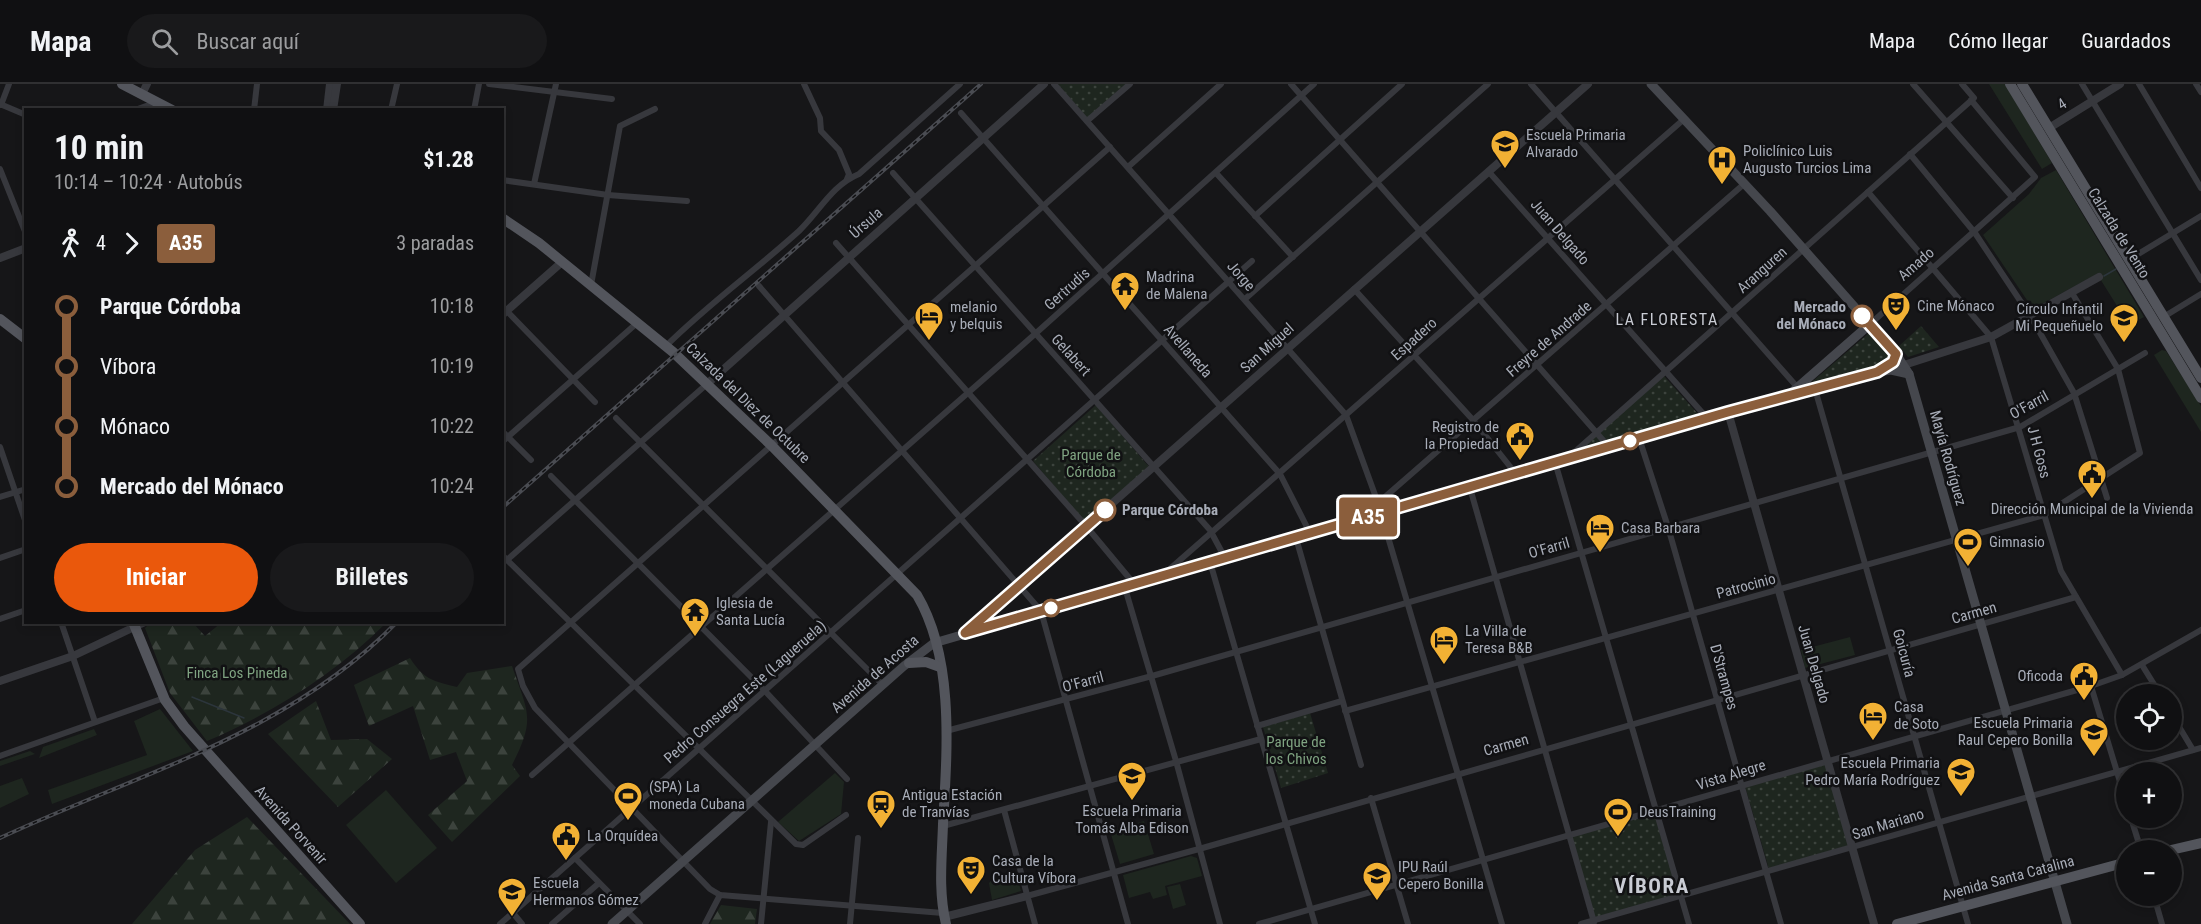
<!DOCTYPE html>
<html lang="es">
<head>
<meta charset="utf-8">
<style>
	:root { --surface:#101012; --page:#19191b; --text:#f1f3f6; --muted:#9c9d9f; --line:#303032; --accent:#ea580c }
	body { margin:0; font-family:"Roboto Condensed",sans-serif; background:var(--page); color:var(--text); height:100vh; display:flex; flex-direction:column; font-size:22px; white-space:nowrap }
	* { box-sizing:border-box; margin:0 }
	p { font-size:20px; color:var(--muted) }
	.icon { flex:none; width:33px; height:33px; fill:none; stroke:currentColor; stroke-width:2; stroke-linecap:round; stroke-linejoin:round }
	.map { position:relative; flex:1; overflow:hidden }
	.panel { position:absolute; left:24px; top:24px; width:480px; height:516px; display:flex; flex-direction:column; background:var(--surface); border-radius:0px; box-shadow:0 3px 9px #0003,0 0 0 2px var(--line) }
	.panel>* { flex:none }
	.badge { padding:0 12px; border-radius:4px; font-size:21px; line-height:39px }
	.fabs { position:absolute; left:2116px; top:600px; display:grid; gap:12px }
	.fabs a { display:grid; place-items:center; width:66px; height:66px; border-radius:50%; background:var(--surface); box-shadow:0 3px 9px #0003,0 0 0 2px var(--line); font-size:30px }
	.map>.badge { position:absolute; translate:-50% -50%; box-shadow:0 0 0 3px #fff }
	.legs { display:flex; align-items:center; gap:9px; height:66px; padding:0 30px; font-size:20px }
	.legs p { margin-inline-start:auto }
	.overview { display:flex; align-items:center; justify-content:space-between; height:102px; padding:0 30px }
	h1 { font-size:33px; font-weight:700; line-height:45px }
	.cta { display:flex; gap:12px; margin-top:auto; padding:12px 30px }
	.cta a { flex:1; height:69px; border-radius:36px; background:var(--accent); color:#fff; font-size:24px; font-weight:700; line-height:69px; text-align:center }
	.cta a+a { background:var(--page); color:var(--text) }
	ul { padding:0 30px; list-style:none }
	li { display:flex; align-items:center; gap:21px; height:60px; font-size:22px }
	li i { display:grid; place-items:center; width:9px; height:100%; margin:0 8px; background:currentColor }
	li i::after { content:''; width:15px; height:15px; margin:-8px; border:4px solid; border-radius:50%; background:var(--surface) }
	li p { margin-inline-start:auto }
	li:first-child i { background:linear-gradient(#0000 50%,currentColor 0) }
	li:last-child i { background:linear-gradient(currentColor 50%,#0000 0) }
	header { display:flex; align-items:center; gap:36px; box-sizing:border-box; height:84px; padding:0 30px; background:var(--surface); border-bottom:2px solid var(--line) }
	header strong { font-size:28px }
	nav { display:flex; gap:33px; margin-inline-start:auto; font-size:21px }
	.search { width:420px; height:54px; background:var(--page); display:flex; align-items:center; gap:15px; box-sizing:border-box; padding:0 21px; border-radius:33px; color:var(--muted); font-size:22px }
	.map>svg:first-child { display:block }
	.green { fill:#1e261f }
	.forest { fill:url(#forest-firs) }
	.park { fill:url(#park-dots) }
	.lines { fill:none; stroke-linecap:round; stroke-linejoin:round }
	.stream { stroke:#2c353c; stroke-width:1.5 }
	.minor { stroke:#37383d; stroke-width:6 }
	.tertiary { stroke:#37383d; stroke-width:8 }
	.secondary { stroke:#45474d; stroke-width:9 }
	.primary { stroke:#53555c; stroke-width:10 }
	.rail-casing { stroke:#4a4c52; stroke-width:4 }
	.rail { stroke:#111113; stroke-width:1.5; stroke-dasharray:4.5; stroke-linecap:butt }
	.line-1-casing { stroke:#fff; stroke-width:14 }
	.line-1 { stroke:#8b5e3c; stroke-width:9 }
	.stop-1-dot { fill:#fff; stroke:#8b5e3c; stroke-width:3 }
	.labels { text-anchor:middle; stroke-width:5; stroke-linejoin:round; paint-order:stroke }
	.street-label { font-size:15px; fill:#a8adb8; stroke:#111113 }
	.poi-label { font-size:15px; fill:#a8adb8; stroke:#111113; text-anchor:start }
	.stop-label { font-size:15px; font-weight:bold; fill:#a8adb8; stroke:#111113; text-anchor:end }
	.park-label { font-size:15px; fill:#7fa381; stroke:#111113 }
	.neighbourhood-label { font-size:16px; letter-spacing:1.5px; fill:#c9ccd4; stroke:#111113 }
	.district-label { font-size:21px; font-weight:bold; letter-spacing:1.5px; fill:#c9ccd4; stroke:#111113 }
</style>
</head>
<body>
<header>
<strong>Mapa</strong>
<div class="search"><svg class="icon" aria-label="search" viewBox="0 0 24 24"><circle cx="10" cy="10" r="6"/><path d="M15 15l6 6"/></svg>Buscar aquí</div>
<nav><a>Mapa</a><a>Cómo llegar</a><a>Guardados</a></nav>
</header>
<div class="map">
<svg width="2201" height="840" viewBox="0 0 2201 840">
	<defs>
		<pattern id="forest-firs" width="22" height="20" patternUnits="userSpaceOnUse" patternTransform="scale(1.5)"><rect width="22" height="20" fill="#1e261f"/><path d="M5 1l3.5 6h-7zM16 11l3.5 6h-7z" fill="#3c433d"/></pattern>
		<pattern id="park-dots" width="8" height="8" patternUnits="userSpaceOnUse" patternTransform="scale(1.5)"><rect width="8" height="8" fill="#1e261f"/><path d="M2 2h.1M6 6h.1" fill="none" stroke="#3c433d" stroke-width="1.8" stroke-linecap="round"/></pattern>
	</defs>
	<rect width="100%" height="100%" fill="#161618"/>
	<!-- green -->
	<g class="green">
		<path d="M1989 0H2005L2052 79 2042 85Z"/>
		<path d="M2056 86 2144 233 2129 241 2097 190 2033 225 1983 151 2029 110 2041 94Z"/>
		<path d="M2162 266 2166 267 2201 322V348L2154 271Z"/>
		<path d="M1850 553 1855 571 1805 584 1801 566Z"/>
		<path d="M160 625 193 667 52 720 48 706 147 671 134 637Z"/>
		<path d="M94 645 97 651 39 674 43 663Z"/>
		<path d="M30 667 35 670 0 682V677Z"/>
		<path d="M835 689 844 698 841 730 799 757 778 738Z"/>
		<path d="M22 694 29 710 0 724V702Z"/>
		<path d="M386 706 437 764 396 799 346 741Z"/>
		<path d="M1144 737 1154 770 1120 780 1110 747Z"/>
		<path d="M1191 772 1197 774 1202 792 1165 802 1167 811 1153 815 1150 808 1129 814 1123 791Z"/>
		<path d="M1016 788 1021 807 992 816 989 799 994 793Z"/>
		<path d="M1180 800 1186 821 1173 825 1167 803Z"/>
	</g>
	<!-- forest -->
	<g class="forest">
		<path d="M151 538 193 539 205 552 221 539H386C336 589 273 629 207 657L170 609 145 544Z"/>
		<path d="M410 574C424 596 433 597 457 603L467 589 512 582C528 629 536 634 512 681L520 692 452 758 428 731 467 697 456 668 430 676 413 622 369 642 354 601Z"/>
		<path d="M316 617 331 656 367 655 392 675 338 723 268 650Z"/>
		<path d="M247 733 350 840H132L195 766Z"/>
		<path d="M721 821 757 825 755 840H710Z"/>
	</g>
	<!-- park -->
	<g class="park">
		<path d="M1058 0H1126L1087 34Z"/>
		<path d="M1921 242 1939 263 1908 273 1899 262Z"/>
		<path d="M1869 249 1890 270 1889 277 1878 282 1806 303Z"/>
		<path d="M1664 292 1698 330 1584 364V363Z"/>
		<path d="M1096 321 1150 384 1088 437H1084L1033 377Z"/>
		<path d="M1310 629 1328 689 1281 704 1263 643Z"/>
		<path d="M1826 679 1850 761 1769 785 1745 702Z"/>
		<path d="M1658 727 1681 812 1594 837 1570 751Z"/>
	</g>
	<g class="lines">
		<!-- stream -->
		<g class="stream">
			<path d="M2104 192 2116 185"/>
			<path d="M192 613 244 634"/>
		</g>
		<!-- minor -->
		<g class="minor">
			<path d="M489 0 612 15"/>
			<path d="M804 0 820 34 821 47 839 66 849 90 847 95"/>
			<path d="M1054 0 1346 331 1378 419"/>
			<path d="M1291 0 1609 363"/>
			<path d="M1531 0 1798 304"/>
			<path d="M1913 0 2013 114"/>
			<path d="M2082 0 2201 196"/>
			<path d="M2139 0 2201 104"/>
			<path d="M2196 0 2201 8"/>
			<path d="M0 20 26 31"/>
			<path d="M1 21 9 0"/>
			<path d="M135 26 157 18"/>
			<path d="M254 26 257 0"/>
			<path d="M391 26 397 0"/>
			<path d="M474 26 479 0"/>
			<path d="M961 29 1280 390 1310 449"/>
			<path d="M1087 37 1130 0"/>
			<path d="M1910 70 1975 149 2031 233 2074 309 2107 414"/>
			<path d="M1128 83 1221 0"/>
			<path d="M0 85 26 150"/>
			<path d="M1489 88 1707 334"/>
			<path d="M893 89 1210 446 1225 474"/>
			<path d="M1216 89 1293 173"/>
			<path d="M502 96 608 111 687 117"/>
			<path d="M534 100 556 0"/>
			<path d="M1868 108 1991 253 2061 487 2122 591"/>
			<path d="M1255 132 1402 0"/>
			<path d="M836 159 1086 442 1135 501"/>
			<path d="M2130 175 2201 132"/>
			<path d="M591 201 620 42 655 25"/>
			<path d="M759 202 1041 527 1128 840"/>
			<path d="M1354 205 1473 336 1516 390"/>
			<path d="M1245 215 1488 0"/>
			<path d="M502 222 595 318"/>
			<path d="M2165 232 2201 210"/>
			<path d="M1869 241 2035 93 1971 16"/>
			<path d="M666 262C707 221 756 186 799 147 819 128 832 101 859 90L960 0"/>
			<path d="M1815 305 1968 840"/>
			<path d="M616 334 883 601"/>
			<path d="M502 347 531 376"/>
			<path d="M1639 354 1668 443 1781 840"/>
			<path d="M502 358 637 239"/>
			<path d="M0 363 26 439"/>
			<path d="M1569 373 1974 14 1962 0"/>
			<path d="M1555 378 1689 840"/>
			<path d="M551 392 765 607 847 695"/>
			<path d="M1470 404 1594 838"/>
			<path d="M0 413 26 405"/>
			<path d="M1296 454 1361 681"/>
			<path d="M502 471 796 760 803 761 846 731"/>
			<path d="M0 474 26 465"/>
			<path d="M507 476 707 300"/>
			<path d="M1210 478 1315 840"/>
			<path d="M1164 490 1683 36"/>
			<path d="M1125 504 1176 677 1220 840"/>
			<path d="M0 535 26 526"/>
			<path d="M61 538 95 638"/>
			<path d="M2142 581 2160 610"/>
			<path d="M2091 602 2127 721"/>
			<path d="M1345 627 2044 431 2140 369 2118 285 2072 209"/>
			<path d="M2172 631 2193 666"/>
			<path d="M1257 642 1342 617"/>
			<path d="M946 647 1152 592 2020 343 2145 269"/>
			<path d="M0 672 164 614"/>
			<path d="M532 691 1035 250 1314 0"/>
			<path d="M1371 714 1408 840"/>
			<path d="M1004 726 1035 840"/>
			<path d="M2131 734 2141 766"/>
			<path d="M943 742 1261 655"/>
			<path d="M575 774 640 840"/>
			<path d="M1027 812 1199 765 2076 513"/>
			<path d="M2154 812 2162 840"/>
			<path d="M513 829 522 840"/>
			<path d="M943 829 720 811 710 805 535 624 523 602 518 585 1110 63"/>
			<path d="M500 840 1252 177"/>
			<path d="M552 840 599 799"/>
			<path d="M705 840 720 811"/>
			<path d="M761 840 771 738"/>
			<path d="M850 840 858 754"/>
			<path d="M1259 840 2091 602 2122 591 2201 546"/>
			<path d="M1502 840 1378 419 1744 100"/>
			<path d="M1581 840 2201 664"/>
		</g>
		<!-- tertiary -->
		<g class="tertiary">
			<path d="M142 10 147 0"/>
			<path d="M327 26 330 0"/>
			<path d="M333 26 337 0"/>
			<path d="M2049 44 2120 0"/>
			<path d="M0 174 26 164"/>
			<path d="M502 231 562 178"/>
			<path d="M1904 281 1991 253 2099 193"/>
			<path d="M707 300 1044 0"/>
			<path d="M1728 328 1874 840"/>
			<path d="M965 549 1588 0"/>
			<path d="M0 597 73 572 145 538"/>
			<path d="M944 833 1027 812"/>
		</g>
		<!-- secondary -->
		<g class="secondary">
			<path d="M1651 0 1770 127 1896 270 1909 290 2067 840"/>
			<path d="M1790 310 1869 241"/>
			<path d="M612 840 904 582 934 559 1728 328 1877 288 1891 286 1909 290"/>
		</g>
		<!-- primary -->
		<g class="primary">
			<path d="M122 0 172 26"/>
			<path d="M2010 0 2201 314"/>
			<path d="M2022 0 2201 294"/>
			<path d="M502 134 539 159 673 268 772 362 917 511C955 575 947 668 943 740 942 773 938 807 946 840"/>
			<path d="M0 235 26 255"/>
			<path d="M133 538 165 616 184 642 360 840"/>
			<path d="M909 579 926 578 940 583"/>
			<path d="M2171 766 2201 759"/>
			<path d="M1897 840 2127 778"/>
		</g>
		<!-- rail casing -->
		<g class="rail-casing">
			<g id="rail">
				<path d="M502 424 981 0"/>
				<path d="M0 754C137 690 288 650 397 538"/>
			</g>
		</g>
		<!-- rail -->
		<use href="#rail" class="rail"/>
	</g>
	<g class="lines">
		<!-- line-1 casing -->
		<g class="line-1-casing">
			<path id="line-1" d="M1105 426 965 549 1728 328 1877 288 1893 278 1896 270 1862 232"/>
		</g>
		<!-- line-1 -->
		<use href="#line-1" class="line-1"/>
	</g>
	<!-- icons -->
	<defs>
		<g id="school-pin" transform="scale(1.5)"><path d="M0 17L-7.5 6A9.5 9.5 0 1 1 7.5 6Z" fill="#f2b134" stroke="#111113"/><path d="M0-5L7-2L0 1L-7-2ZM-4 1L0 2.5L4 1V4Q0 6-4 4Z" fill="#111"/></g>
		<g id="hospital-pin" transform="scale(1.5)"><path d="M0 17L-7.5 6A9.5 9.5 0 1 1 7.5 6Z" fill="#f2b134" stroke="#111113"/><path d="M-5-5h3v3.5h4V-5h3V5h-3V1.5h-4V5h-3Z" fill="#111"/></g>
		<g id="temple-pin" transform="scale(1.5)"><path d="M0 17L-7.5 6A9.5 9.5 0 1 1 7.5 6Z" fill="#f2b134" stroke="#111113"/><path d="M0-6L5-2H3V0L6.5 2.5H4V6H1.5V3h-3V6H-4V2.5H-6.5L-3 0V-2H-5Z" fill="#111"/></g>
		<g id="theatre-pin" transform="scale(1.5)"><path d="M0 17L-7.5 6A9.5 9.5 0 1 1 7.5 6Z" fill="#f2b134" stroke="#111113"/><path d="M-5-5.5Q0-4 5-5.5V0Q5 5 0 6Q-5 5-5 0ZM-3.3-2.5H-1v1.5H-3.3ZM1-2.5H3.3v1.5H1ZM-2.8 1Q0 5.5 2.8 1Z" fill="#111"/></g>
		<g id="hotel-pin" transform="scale(1.5)"><path d="M0 17L-7.5 6A9.5 9.5 0 1 1 7.5 6Z" fill="#f2b134" stroke="#111113"/><path d="M-6-4.5h1.5V1H6V5H4.5V3h-9V5H-6ZM-4 0a1.8 1.8 0 1 1 3.6 0ZM.5 0V-2.5h3Q6-2.5 6 0Z" fill="#111"/></g>
		<g id="civic-pin" transform="scale(1.5)"><path d="M0 17L-7.5 6A9.5 9.5 0 1 1 7.5 6Z" fill="#f2b134" stroke="#111113"/><path d="M-.6-6.5H3V-4.5H.6V-3L4-1V1h2V6H-6V1h2V-1L-.6-3ZM-1.2 2.5V6h2.4V2.5Z" fill="#111"/></g>
		<g id="stadium-pin" transform="scale(1.5)"><path d="M0 17L-7.5 6A9.5 9.5 0 1 1 7.5 6Z" fill="#f2b134" stroke="#111113"/><path d="M0-5a6.5 5 0 1 0 0 10a6.5 5 0 1 0 0-10ZM-3.5-1.8h7v3.6h-7Z" fill="#111"/></g>
		<g id="station-pin" transform="scale(1.5)"><path d="M0 17L-7.5 6A9.5 9.5 0 1 1 7.5 6Z" fill="#f2b134" stroke="#111113"/><path d="M-3-6H3Q5-6 5-4V2Q5 4 3 4L4.5 6H3L1.5 4h-3L-3 6H-4.5L-3 4Q-5 4-5 2V-4Q-5-6-3-6ZM-3.5-4v3h7v-3ZM-3.5 1v1.5H-2V1ZM2 1v1.5H3.5V1Z" fill="#111"/></g>
	</defs>
	<g fill-rule="evenodd">
		<use href="#school-pin" x="1505" y="60"/>
		<use href="#hospital-pin" x="1722" y="76"/>
		<use href="#temple-pin" x="1125" y="202"/>
		<use href="#theatre-pin" x="1896" y="222"/>
		<use href="#hotel-pin" x="929" y="232"/>
		<use href="#school-pin" x="2124" y="234"/>
		<use href="#civic-pin" x="1520" y="352"/>
		<use href="#civic-pin" x="2092" y="390"/>
		<use href="#hotel-pin" x="1600" y="444"/>
		<use href="#stadium-pin" x="1968" y="458"/>
		<use href="#temple-pin" x="695" y="528"/>
		<use href="#hotel-pin" x="1444" y="556"/>
		<use href="#civic-pin" x="2084" y="592"/>
		<use href="#hotel-pin" x="1873" y="632"/>
		<use href="#school-pin" x="2094" y="648"/>
		<use href="#school-pin" x="1961" y="688"/>
		<use href="#school-pin" x="1132" y="692"/>
		<use href="#stadium-pin" x="628" y="712"/>
		<use href="#station-pin" x="881" y="720"/>
		<use href="#stadium-pin" x="1618" y="728"/>
		<use href="#civic-pin" x="566" y="752"/>
		<use href="#theatre-pin" x="971" y="786"/>
		<use href="#school-pin" x="1377" y="792"/>
		<use href="#school-pin" x="512" y="808"/>
	</g>
	<!-- markers -->
	<g class="stop-1-dot">
		<circle cx="1862" cy="232" r="10"/>
		<circle cx="1630" cy="357" r="8"/>
		<circle cx="1105" cy="426" r="10"/>
		<circle cx="1051" cy="524" r="8"/>
	</g>
	<g class="labels">
		<!-- street labels -->
		<g class="street-label">
			<text transform="translate(2062 20) rotate(-32)" y="5">4</text>
			<text transform="translate(866 139) rotate(-41)" y="5">Úrsula</text>
			<text transform="translate(1560 148) rotate(49)" y="5">Juan Delgado</text>
			<text transform="translate(2119 149) rotate(58)" y="5">Calzada de Vento</text>
			<text transform="translate(1916 180) rotate(-41)" y="5">Amado</text>
			<text transform="translate(1762 186) rotate(-42)" y="5">Aranguren</text>
			<text transform="translate(1241 192) rotate(49)" y="5">Jorge</text>
			<text transform="translate(1067 205) rotate(-42)" y="5">Gertrudis</text>
			<text transform="translate(1414 255) rotate(-42)" y="5">Espadero</text>
			<text transform="translate(1549 255) rotate(-41)" y="5">Freyre de Andrade</text>
			<text transform="translate(1267 264) rotate(-42)" y="5">San Miguel</text>
			<text transform="translate(1188 267) rotate(49)" y="5">Avellaneda</text>
			<text transform="translate(1071 271) rotate(48)" y="5">Gelabert</text>
			<text transform="translate(748 319) rotate(44)" y="5">Calzada del Diez de Octubre</text>
			<text transform="translate(2029 321) rotate(-29)" y="5">O'Farril</text>
			<text transform="translate(2039 368) rotate(75)" y="5">J H Goss</text>
			<text transform="translate(1948 374) rotate(74)" y="5">Mayía Rodríguez</text>
			<text transform="translate(1549 464) rotate(-16)" y="5">O'Farril</text>
			<text transform="translate(1746 502) rotate(-15)" y="5">Patrocinio</text>
			<text transform="translate(1974 529) rotate(-16)" y="5">Carmen</text>
			<text transform="translate(1904 569) rotate(75)" y="5">Goicuría</text>
			<text transform="translate(1814 580) rotate(74)" y="5">Juan Delgado</text>
			<text transform="translate(875 590) rotate(-41)" y="5">Avenida de Acosta</text>
			<text transform="translate(1724 593) rotate(74)" y="5">D'Strampes</text>
			<text transform="translate(1083 598) rotate(-15)" y="5">O'Farril</text>
			<text transform="translate(745 608) rotate(-41)" y="5">Pedro Consuegra Este (Lagueruela)</text>
			<text transform="translate(1506 661) rotate(-16)" y="5">Carmen</text>
			<text transform="translate(1731 691) rotate(-17)" y="5">Vista Alegre</text>
			<text transform="translate(1888 740) rotate(-17)" y="5">San Mariano</text>
			<text transform="translate(291 741) rotate(48)" y="5">Avenida Porvenir</text>
			<text transform="translate(2008 794) rotate(-15)" y="5">Avenida Santa Catalina</text>
		</g>
		<!-- poi labels -->
		<g class="poi-label">
			<text x="1526" y="56">Escuela Primaria<tspan x="1526" dy="17">Alvarado</tspan></text>
			<text x="1743" y="72">Policlínico Luis<tspan x="1743" dy="17">Augusto Turcios Lima</tspan></text>
			<text x="1146" y="198">Madrina<tspan x="1146" dy="17">de Malena</tspan></text>
			<text x="1917" y="227">Cine Mónaco</text>
			<text x="950" y="228">melanio<tspan x="950" dy="17">y belquis</tspan></text>
			<text x="2103" y="230" text-anchor="end">Círculo Infantil<tspan x="2103" dy="17">Mi Pequeñuelo</tspan></text>
			<text x="1499" y="348" text-anchor="end">Registro de<tspan x="1499" dy="17">la Propiedad</tspan></text>
			<text x="2092" y="430" text-anchor="middle">Dirección Municipal de la Vivienda</text>
			<text x="1621" y="449">Casa Barbara</text>
			<text x="1989" y="463">Gimnasio</text>
			<text x="716" y="524">Iglesia de<tspan x="716" dy="17">Santa Lucía</tspan></text>
			<text x="1465" y="552">La Villa de<tspan x="1465" dy="17">Teresa B&amp;B</tspan></text>
			<text x="2063" y="597" text-anchor="end">Oficoda</text>
			<text x="1894" y="628">Casa<tspan x="1894" dy="17">de Soto</tspan></text>
			<text x="2073" y="644" text-anchor="end">Escuela Primaria<tspan x="2073" dy="17">Raul Cepero Bonilla</tspan></text>
			<text x="1940" y="684" text-anchor="end">Escuela Primaria<tspan x="1940" dy="17">Pedro María Rodríguez</tspan></text>
			<text x="649" y="708">(SPA) La<tspan x="649" dy="17">moneda Cubana</tspan></text>
			<text x="902" y="716">Antigua Estación<tspan x="902" dy="17">de Tranvías</tspan></text>
			<text x="1132" y="732" text-anchor="middle">Escuela Primaria<tspan x="1132" dy="17">Tomás Alba Edison</tspan></text>
			<text x="1639" y="733">DeusTraining</text>
			<text x="587" y="757">La Orquídea</text>
			<text x="992" y="782">Casa de la<tspan x="992" dy="17">Cultura Víbora</tspan></text>
			<text x="1398" y="788">IPU Raúl<tspan x="1398" dy="17">Cepero Bonilla</tspan></text>
			<text x="533" y="804">Escuela<tspan x="533" dy="17">Hermanos Gómez</tspan></text>
		</g>
		<!-- stop labels -->
		<g class="stop-label">
			<text x="1846" y="228">Mercado<tspan x="1846" dy="17">del Mónaco</tspan></text>
			<text x="1122" y="431" text-anchor="start">Parque Córdoba</text>
		</g>
		<!-- park labels -->
		<g class="park-label">
			<text x="1091" y="376">Parque de<tspan x="1091" dy="17">Córdoba</tspan></text>
			<text x="237" y="594">Finca Los Pineda</text>
			<text x="1296" y="663">Parque de<tspan x="1296" dy="17">los Chivos</tspan></text>
		</g>
		<!-- neighbourhood labels -->
		<g class="neighbourhood-label">
			<text x="1667" y="241">LA FLORESTA</text>
		</g>
		<!-- district labels -->
		<g class="district-label">
			<text x="1652" y="809">VÍBORA</text>
		</g>
	</g>
</svg>
<div class="fabs">
<a><svg class="icon" aria-label="locate" viewBox="0 0 24 24"><circle cx="12" cy="12" r="6"/><path d="M12 2v4M12 18v4M2 12h4M18 12h4"/></svg></a>
<a>+</a>
<a>−</a>
</div>
<b class="badge" style="left:1368px;top:433px;background:#8b5e3c;color:#fff">A35</b>
<section class="panel">
<div class="overview"><div><h1>10 min</h1><p>10:14 – 10:24 · Autobús</p></div><b>$1.28</b></div>
<div class="legs"><svg class="icon" aria-label="walk" viewBox="0 0 24 24"><circle cx="13" cy="4" r="2"/><path d="M13 8l-2 6 4 7M11 14l-3 7M7 12l3-4h3l4 4"/></svg>4<svg class="icon" aria-label="forward" viewBox="0 0 24 24"><path d="M9 5l7 7-7 7"/></svg><b class="badge" style="background:#8b5e3c;color:#fff">A35</b><p>3 paradas</p></div>
<ul>
<li><i style="color:#8b5e3c"></i><b>Parque Córdoba</b><p>10:18</p></li>
<li><i style="color:#8b5e3c"></i><span>Víbora</span><p>10:19</p></li>
<li><i style="color:#8b5e3c"></i><span>Mónaco</span><p>10:22</p></li>
<li><i style="color:#8b5e3c"></i><b>Mercado del Mónaco</b><p>10:24</p></li>
</ul>
<div class="cta"><a>Iniciar</a><a>Billetes</a></div>
</section>
</div>
</body>
</html>
